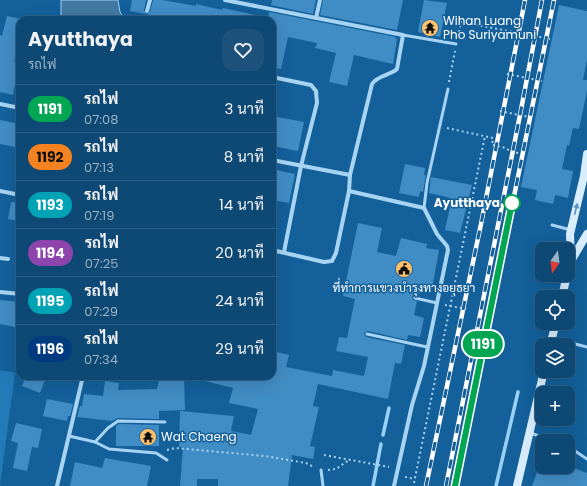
<!DOCTYPE html>
<html lang="th">
<head>
<meta charset="utf-8">
<style>
	:root { --surface:#0e4874; --page:#1c527c; --text:#f1f3f6; --muted:#9bb2c5; --line:#2e6086 }
	body { margin:0; font-family:Poppins,Sarabun,sans-serif; background:var(--page); color:var(--text); height:100vh; display:flex; flex-direction:column; font-size:15px; white-space:nowrap }
	* { box-sizing:border-box; margin:0 }
	p { font-size:13px; color:var(--muted) }
	.icon { flex:none; width:22px; height:22px; fill:none; stroke:currentColor; stroke-width:2; stroke-linecap:round; stroke-linejoin:round }
	.map { position:relative; flex:1; overflow:hidden }
	.details { position:absolute; left:16px; top:16px; width:260px; height:364px; display:flex; flex-direction:column; background:var(--surface); border-radius:12px; box-shadow:0 4px 16px #0002,0 0 0 1px var(--line) }
	.details>* { flex:none }
	.badge { padding:0 8px; border-radius:13px; font-size:14px; line-height:26px }
	.needle { width:26px; rotate:194deg }
	.buttons { position:absolute; left:535px; top:242px; display:grid; gap:8px }
	.buttons a { display:grid; place-items:center; width:40px; height:40px; border-radius:8px; background:var(--surface); box-shadow:0 4px 16px #0002,0 0 0 1px var(--line); font-size:20px }
	.map>.badge { position:absolute; translate:-50% -50%; box-shadow:0 0 0 2px #fff }
	.round { display:grid; place-items:center; flex:none; width:42px; height:42px; border-radius:12px; background:var(--page) }
	.headline { display:flex; align-items:center; justify-content:space-between; height:68px; padding:0 12px }
	h1 { font-size:19px; font-weight:700; line-height:30px }
	ul { padding:0; list-style:none }
	li { display:flex; align-items:center; gap:12px; height:48px; padding:0 12px; border-top:1px solid var(--line) }
	li div { flex:1 }
	li b { display:block; font-size:15px }
	li em { font-style:normal }
	li .badge { min-width:44px; font-weight:700; text-align:center }
	.map>svg:first-child { display:block }
	.green { fill:#227ab8 }
	.water { fill:#4278a2; stroke:#9ad1f6 }
	.lines { fill:none; stroke-linecap:round; stroke-linejoin:round }
	.stream { stroke:#9ad1f6; stroke-width:3.5 }
	.building { fill:#408cc4 }
	.path { stroke:#a8d4f3; stroke-width:2; stroke-dasharray:2 3; stroke-linecap:butt }
	.lane { stroke:#a8d4f3; stroke-width:3 }
	.street { stroke:#a8d4f3; stroke-width:4 }
	.secondary { stroke:#d8edfd; stroke-width:8 }
	.rail-casing { stroke:#fff; stroke-width:4.5 }
	.rail { stroke:#13609b; stroke-width:3; stroke-dasharray:9; stroke-linecap:butt }
	.oneway { fill:#5891bd }
	.line-casing { stroke:#fff; stroke-width:9 }
	.line { stroke:#00a651; stroke-width:6 }
	.stop-dot { fill:#fff; stroke:#00a651; stroke-width:2 }
	.labels { text-anchor:middle; stroke-width:3; stroke-linejoin:round; paint-order:stroke }
	.poi-label { font-size:12px; fill:#fff; stroke:#13609b; text-anchor:start }
	.stop-label { font-size:12px; font-weight:bold; fill:#fff; stroke:#13609b; text-anchor:end }
</style>
</head>
<body>
<div class="map">
<svg width="587" height="486" viewBox="0 0 587 486">
	<rect width="100%" height="100%" fill="#13609b"/>
	<!-- green -->
	<path class="green" d="M0 370 15 373 0 485Z"/>
	<!-- water -->
	<path class="water" d="M61 0H118L120 12 125 20H61Z"/>
	<g class="lines">
		<!-- stream -->
		<g class="stream">
			<path d="M383 435 389 408"/>
			<path d="M373 486 381 444"/>
			<path d="M496 486 518 392"/>
		</g>
	</g>
	<!-- building -->
	<g class="building">
		<path d="M132 0H146L144 10 146 14 130 11Z"/>
		<path d="M153 0H162L196 6V4L222 10 223 8 260 16V20H169L149 16V15L147 14 150 12Z"/>
		<path d="M272 0H316L313 14 271 5Z"/>
		<path d="M323 0H403L397 30 320 15Z"/>
		<path d="M424 0 447 3 440 37 418 32Z"/>
		<path d="M559 5 587 11V60L583 80H587V91L579 129 573 128 569 146 567 145 562 169 573 171 568 198 555 195 553 204 535 200 537 190 521 187Z"/>
		<path d="M269 12 396 37 395 38 397 39 393 64 354 55 347 86 329 82 336 53 315 48 317 43 288 37 281 69 272 67V20H268Z"/>
		<path d="M7 16 21 19 20 20 17 39H19L14 62 20 63V85L15 84 13 95 0 92V35L2 36Z"/>
		<path d="M272 116 304 122 298 151 272 146Z"/>
		<path d="M0 120 20 124V148L0 144Z"/>
		<path d="M405 164 425 168 424 175H426L423 192 420 191 419 197 399 193Z"/>
		<path d="M272 169 295 174 289 203 272 200Z"/>
		<path d="M431 177 472 185 460 233 445 230 450 207 449 206 450 198 429 193Z"/>
		<path d="M11 202 20 203V221L8 219Z"/>
		<path d="M358 223 382 228 377 252 396 256 401 238 427 244 426 248 439 250 432 289 420 286 418 296 414 295 412 297 413 300 417 301 414 315 424 318 420 337 408 335 407 340 368 331 364 333 366 337 405 345 401 364 395 363 388 399 318 384 313 406 319 407 310 446 315 447 313 459 292 455 288 486H218V479H197V486H180L183 447H179L180 411 234 416 231 431 251 435 258 409 229 403 233 388 201 380V376H272V351L289 355 286 367 332 376 333 370 364 376 368 357 336 351 339 337 347 338 355 299 343 296Z"/>
		<path d="M0 300 20 302V328L0 324Z"/>
		<path d="M26 376H36L45 380 40 393 22 386Z"/>
		<path d="M160 376H184L185 410 159 411V419L118 418 112 421 77 417 80 406H82L84 394 103 396 105 381 119 383 118 390 157 389Z"/>
		<path d="M47 399 73 404 70 416H68L67 421 43 416Z"/>
		<path d="M16 423 42 429 38 448 32 447 27 471 13 468 18 443 11 441Z"/>
		<path d="M119 424 159 425V446H116V426Z"/>
		<path d="M105 458 151 466 147 486H70L75 462 102 468Z"/>
		<path d="M539 467H571L587 473V486H532Z"/>
	</g>
	<g class="lines">
		<!-- path -->
		<g class="path">
			<path d="M458 37 461 22 550 39"/>
			<path d="M507 74 542 81"/>
			<path d="M449 82 455 51"/>
			<path d="M500 111 534 118"/>
			<path d="M447 128 493 138 492 145 506 148 511 152 526 154"/>
			<path d="M445 305 466 309"/>
			<path d="M167 450 175 448 265 456 306 463 314 467"/>
			<path d="M324 455 389 467"/>
			<path d="M328 470 336 469 349 460"/>
			<path d="M405 477 415 479"/>
			<path d="M414 483 485 136"/>
		</g>
		<!-- lane -->
		<g class="lane">
			<path d="M403 35 456 44"/>
			<path d="M424 208 427 183 448 89"/>
			<path d="M552 225 571 230"/>
			<path d="M415 298 437 303"/>
			<path d="M367 334 427 347"/>
			<path d="M552 338 587 347"/>
			<path d="M165 422 118 421 108 428 95 442 109 449 156 453 167 460"/>
			<path d="M531 433 551 441"/>
			<path d="M69 436 95 442"/>
			<path d="M568 448 575 451 587 459"/>
			<path d="M321 470 323 486"/>
		</g>
		<!-- street -->
		<g class="street">
			<path d="M225 0 403 35 397 69C389 76 378 75 372 84L350 175 349 191 336 253 332 261 324 262 272 250"/>
			<path d="M147 11 150 0"/>
			<path d="M316 18 320 0"/>
			<path d="M272 77 311 85 316 91 317 103 301 166 284 252"/>
			<path d="M0 104 20 108"/>
			<path d="M272 160 350 175"/>
			<path d="M0 191 20 195"/>
			<path d="M349 191 424 208 437 234 447 246 448 250 424 366 412 405 394 486"/>
			<path d="M0 258 8 259"/>
			<path d="M0 292 20 294"/>
			<path d="M57 486 83 376"/>
		</g>
		<!-- secondary -->
		<g class="secondary">
			<path d="M571 261 587 234"/>
			<path d="M568 272 571 261 570 234 584 176 587 154"/>
			<path d="M562 297 567 275"/>
			<path d="M550 345 556 323"/>
			<path d="M517 486 544 371"/>
		</g>
		<!-- rail casing -->
		<g class="rail-casing">
			<g id="rail">
				<path d="M426 486 481 224 525 0"/>
				<path d="M446 486 520 115 542 0"/>
				<path d="M455 486 554 0"/>
			</g>
		</g>
		<!-- rail -->
		<use href="#rail" class="rail"/>
	</g>
	<!-- one-way arrows -->
	<defs><path id="oneway-solid" d="M-6-.8H1V-3.2L6.5 0L1 3.2V.8H-6Z"/></defs>
	<use class="oneway" href="#oneway-solid" transform="translate(576 209) rotate(-76)"/>
	<g class="lines">
		<!-- line casing -->
		<g class="line-casing">
			<path id="line" d="M455 486 512 203"/>
		</g>
		<!-- line -->
		<use href="#line" class="line"/>
	</g>
	<!-- icons -->
	<defs>
		<g id="temple-disc" transform="scale(0.9)"><circle r="9.5" fill="#ffc16b" stroke="#13609b"/><path d="M0-6L5-2H3V0L6.5 2.5H4V6H1.5V3h-3V6H-4V2.5H-6.5L-3 0V-2H-5Z" fill="#111"/></g>
		<g id="civic-disc" transform="scale(0.9)"><circle r="9.5" fill="#ffc16b" stroke="#13609b"/><path d="M-.6-6.5H3V-4.5H.6V-3L4-1V1h2V6H-6V1h2V-1L-.6-3ZM-1.2 2.5V6h2.4V2.5Z" fill="#111"/></g>
	</defs>
	<g fill-rule="evenodd">
		<use href="#temple-disc" x="430" y="28"/>
		<use href="#civic-disc" x="404" y="269"/>
		<use href="#temple-disc" x="148" y="437"/>
	</g>
	<!-- markers -->
	<circle class="stop-dot" cx="512" cy="203" r="8"/>
	<g class="labels">
		<!-- poi labels -->
		<g class="poi-label">
			<text x="443" y="25">Wihan Luang<tspan x="443" dy="14">Pho Suriyamuni</tspan></text>
			<text x="404" y="292" text-anchor="middle">ที่ทำการแขวงบำรุงทางอยุธยา</text>
			<text x="161" y="441">Wat Chaeng</text>
		</g>
		<!-- stop labels -->
		<g class="stop-label">
			<text x="500" y="207">Ayutthaya</text>
		</g>
	</g>
</svg>
<div class="buttons">
<a><svg class="needle" viewBox="-14 -14 28 28"><path d="M0-13l5 13h-10z" fill="#e53935"/><path d="M0 13l5-13h-10z" fill="#9bb2c5"/></svg></a>
<a><svg class="icon" aria-label="locate" viewBox="0 0 24 24"><circle cx="12" cy="12" r="6"/><path d="M12 2v4M12 18v4M2 12h4M18 12h4"/></svg></a>
<a><svg class="icon" aria-label="layers" viewBox="0 0 24 24"><path d="M12 4l9 5-9 5-9-5zM3 14l9 5 9-5"/></svg></a>
<a>+</a>
<a>−</a>
</div>
<b class="badge" style="left:483px;top:344px;background:#00a651;color:#fff">1191</b>
<section class="details">
<div class="headline"><div><h1>Ayutthaya</h1><p>รถไฟ</p></div><a class="round"><svg class="icon" aria-label="heart" viewBox="0 0 24 24"><path d="M12 20l-8-8c-3-5 5-10 8-4 3-6 11-1 8 4z"/></svg></a></div>
<ul>
<li><span class="badge" style="background:#00a651;color:#fff">1191</span><div><b>รถไฟ</b><p>07:08</p></div><em>3 นาที</em></li>
<li><span class="badge" style="background:#f58220;color:#111">1192</span><div><b>รถไฟ</b><p>07:13</p></div><em>8 นาที</em></li>
<li><span class="badge" style="background:#00a3b4;color:#fff">1193</span><div><b>รถไฟ</b><p>07:19</p></div><em>14 นาที</em></li>
<li><span class="badge" style="background:#8e44ad;color:#fff">1194</span><div><b>รถไฟ</b><p>07:25</p></div><em>20 นาที</em></li>
<li><span class="badge" style="background:#00a3b4;color:#fff">1195</span><div><b>รถไฟ</b><p>07:29</p></div><em>24 นาที</em></li>
<li><span class="badge" style="background:#003b80;color:#fff">1196</span><div><b>รถไฟ</b><p>07:34</p></div><em>29 นาที</em></li>
</ul>
</section>
</div>
</body>
</html>
